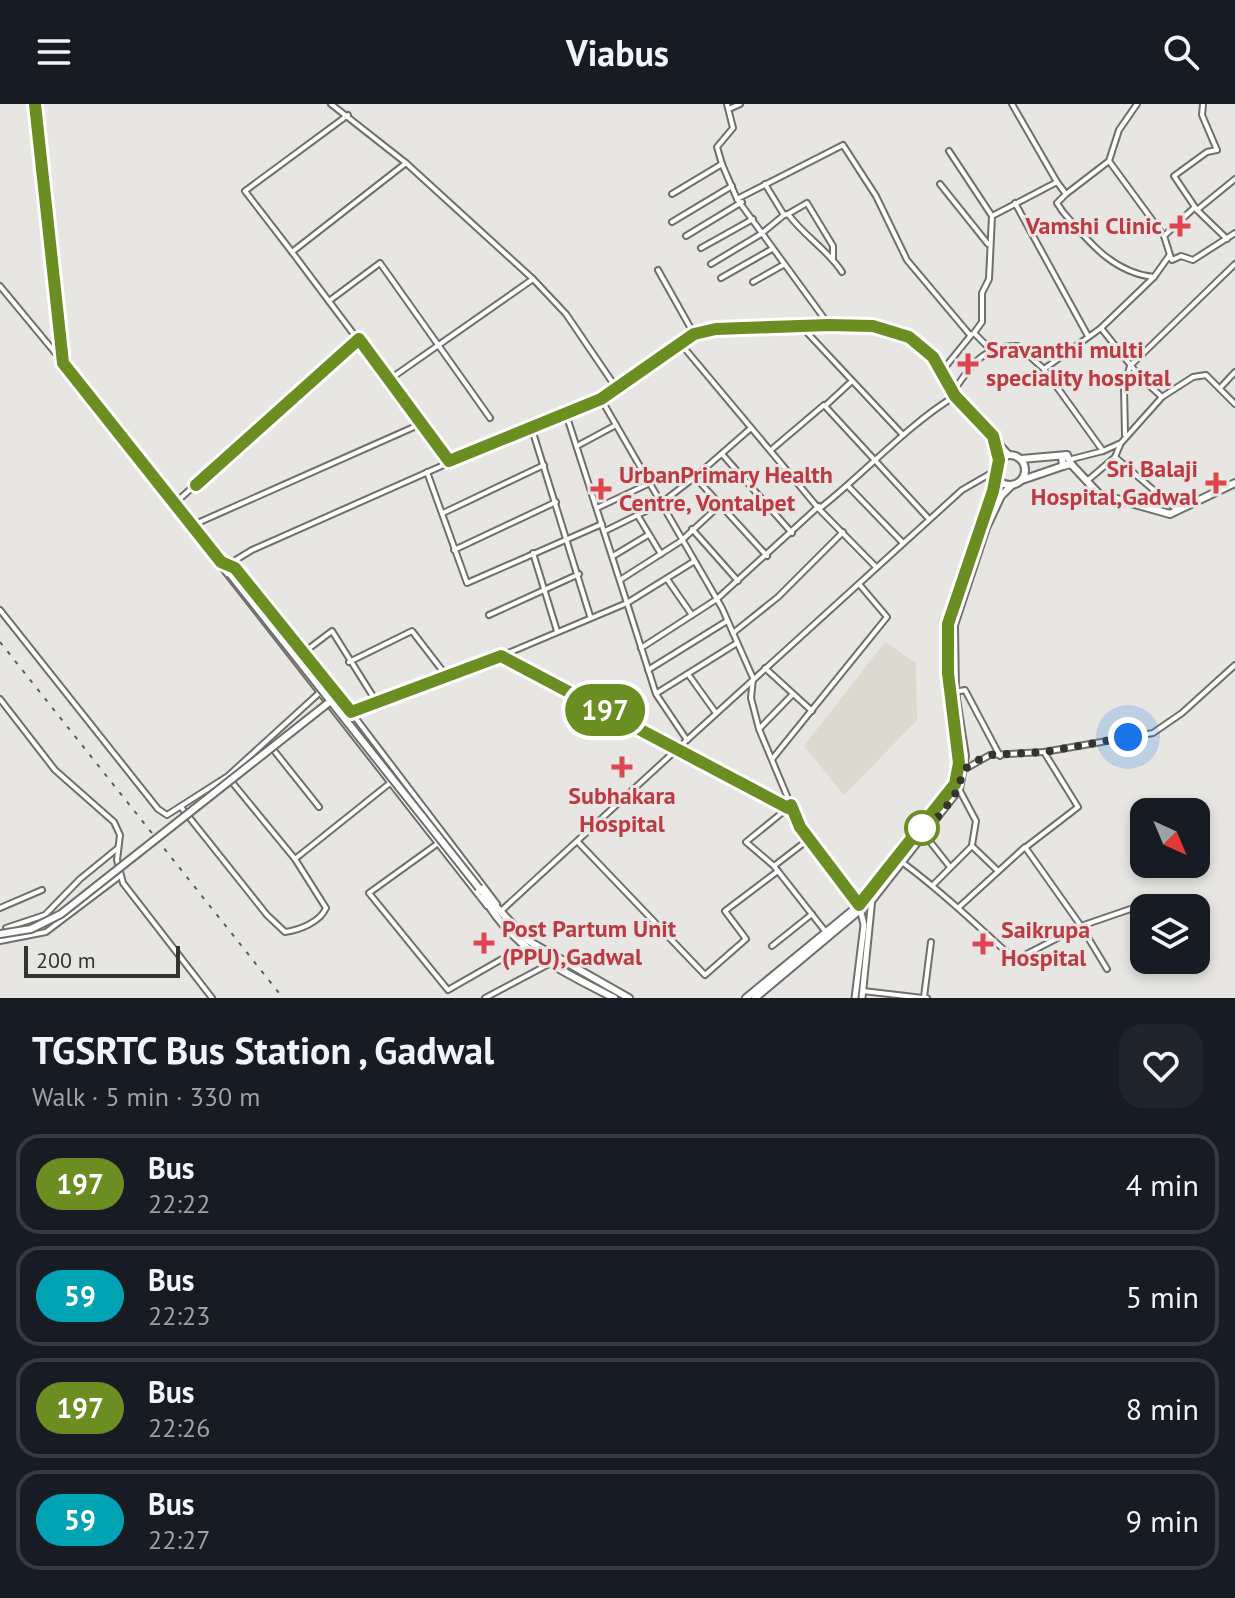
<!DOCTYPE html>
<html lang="en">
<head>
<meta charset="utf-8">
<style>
	:root { --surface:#171b24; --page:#20242c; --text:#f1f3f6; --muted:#9ea1a6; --line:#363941 }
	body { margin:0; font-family:"PT Sans",sans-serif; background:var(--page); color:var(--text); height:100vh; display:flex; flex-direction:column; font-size:30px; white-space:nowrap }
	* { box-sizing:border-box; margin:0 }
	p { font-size:26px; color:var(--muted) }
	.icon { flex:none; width:44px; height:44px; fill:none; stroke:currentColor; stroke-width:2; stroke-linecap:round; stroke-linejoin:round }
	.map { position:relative; height:894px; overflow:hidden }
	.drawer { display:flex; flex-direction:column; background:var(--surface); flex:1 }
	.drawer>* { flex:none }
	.badge { padding:0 16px; border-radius:26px; font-size:28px; line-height:52px }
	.needle { width:52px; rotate:136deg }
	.buttons { position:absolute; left:1130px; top:694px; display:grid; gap:16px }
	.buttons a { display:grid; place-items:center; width:80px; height:80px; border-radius:16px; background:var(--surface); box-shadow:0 4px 12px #0003; font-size:40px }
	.scale { position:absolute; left:24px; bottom:20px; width:156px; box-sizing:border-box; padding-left:8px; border:4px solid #333332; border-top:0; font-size:22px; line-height:28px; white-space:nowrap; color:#333332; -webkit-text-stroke:6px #e7e6e3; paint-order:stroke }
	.you { position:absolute; width:40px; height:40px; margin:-20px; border:6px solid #fff; border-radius:50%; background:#1a73e8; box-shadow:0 0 0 12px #1a73e833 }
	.map>.badge { position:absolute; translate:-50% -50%; box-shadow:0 0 0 4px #fff }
	.round { display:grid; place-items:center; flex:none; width:84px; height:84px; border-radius:24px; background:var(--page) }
	.summary { display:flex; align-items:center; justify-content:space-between; height:136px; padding:0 32px }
	h1 { font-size:38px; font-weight:600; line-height:60px }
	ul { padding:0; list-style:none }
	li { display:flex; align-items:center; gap:24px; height:100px; margin:0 16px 12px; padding:0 16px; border:4px solid var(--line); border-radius:24px }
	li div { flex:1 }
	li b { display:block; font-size:30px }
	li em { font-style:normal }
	li .badge { min-width:88px; font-weight:700; text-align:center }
	header { display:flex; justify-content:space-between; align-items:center; height:104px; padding:0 32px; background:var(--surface); font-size:36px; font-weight:600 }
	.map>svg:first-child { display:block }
	.built { fill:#dcd9ce }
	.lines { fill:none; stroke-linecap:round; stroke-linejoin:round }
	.minor-casing { stroke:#706f6c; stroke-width:8 }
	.tertiary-casing { stroke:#706f6c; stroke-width:9 }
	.secondary-casing { stroke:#706f6c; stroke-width:10 }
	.minor { stroke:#fff; stroke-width:4 }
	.tertiary { stroke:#fff; stroke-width:5 }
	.secondary { stroke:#fff; stroke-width:6 }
	.rail { stroke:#5c5c5a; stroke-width:2; stroke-dasharray:4 8; stroke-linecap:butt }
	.secondary-bridge-casing { stroke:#706f6c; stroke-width:10; stroke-linecap:butt }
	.primary-bridge-casing { stroke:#706f6c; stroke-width:10; stroke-linecap:butt }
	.secondary-bridge { stroke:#fff; stroke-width:6 }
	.primary-bridge { stroke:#fff; stroke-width:6 }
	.line-casing { stroke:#fff; stroke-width:18 }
	.line { stroke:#6b8e23; stroke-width:12 }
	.walk { stroke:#333332; stroke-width:8; stroke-dasharray:0 14.4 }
	.health-dot { fill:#e0444e; stroke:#e7e6e3; stroke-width:3 }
	.stop-dot { fill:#fff; stroke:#6b8e23; stroke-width:4 }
	.labels { text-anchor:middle; stroke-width:6; stroke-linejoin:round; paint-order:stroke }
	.health-label { font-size:24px; font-weight:bold; fill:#be3a42; stroke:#e7e6e3; text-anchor:start }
</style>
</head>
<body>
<header><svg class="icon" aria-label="menu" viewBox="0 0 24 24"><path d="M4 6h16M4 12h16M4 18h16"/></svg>Viabus<svg class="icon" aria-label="search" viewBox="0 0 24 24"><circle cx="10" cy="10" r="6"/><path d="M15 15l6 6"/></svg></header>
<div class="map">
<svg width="1235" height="894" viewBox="0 0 1235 894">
	<rect width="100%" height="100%" fill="#e7e6e3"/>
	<!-- built -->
	<path class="built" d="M885 538 916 559 917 616 844 691 804 642Z"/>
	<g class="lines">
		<!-- minor casing -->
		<g class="minor-casing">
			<g id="minor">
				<path d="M1012 0 1057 78"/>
				<path d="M729 5 740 0"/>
				<path d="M949 47 992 112"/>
				<path d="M1109 57 1164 132"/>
				<path d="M406 59 292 148 449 357"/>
				<path d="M722 60 717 43 733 24 727 0"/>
				<path d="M940 80 988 140"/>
				<path d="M672 90 722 60 737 95 829 221"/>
				<path d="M1066 90 1109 57 1119 26 1137 0"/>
				<path d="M737 95 843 41 876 92 907 156 970 231"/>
				<path d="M1015 99 1088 232"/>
				<path d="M1197 106 1174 72 1207 48 1217 46 1202 11 1203 0"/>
				<path d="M788 110 807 99 833 142V154"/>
				<path d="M784 111 788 110C804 132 828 146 842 168"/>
				<path d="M672 118 732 82"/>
				<path d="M686 132 742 98"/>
				<path d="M1227 135 1197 106 1235 75"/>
				<path d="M701 144 753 115"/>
				<path d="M292 148 245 87 348 11"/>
				<path d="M1171 154 1164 132 1195 103"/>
				<path d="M711 160 761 130 784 111 765 80"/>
				<path d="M658 166 694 230"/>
				<path d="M1154 173 1169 152 1172 156 1181 152 1193 156 1235 129"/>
				<path d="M721 174 772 145"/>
				<path d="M753 178 783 161"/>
				<path d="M0 182 62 257"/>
				<path d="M329 197 380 159 490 314"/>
				<path d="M801 222 903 331"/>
				<path d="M681 240 819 405 876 463"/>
				<path d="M991 246 974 229 982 218V189L989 175 992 112 1057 78 1066 90 1057 99 1063 108C1088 137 1113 169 1154 173L1101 224"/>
				<path d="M1044 265 1101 224 1140 273 1162 293 1121 339 1103 347"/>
				<path d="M942 267 972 230"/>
				<path d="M390 275 533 175"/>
				<path d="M615 282 694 230 716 225 873 222 909 233 933 253 955 292 1010 351"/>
				<path d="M1221 283 1235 268"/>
				<path d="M953 288C971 261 984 241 1018 242L1044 265 1103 347 1072 355"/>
				<path d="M1162 293 1193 273 1206 271 1235 300"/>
				<path d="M601 295 722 504 753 574 751 594 759 625 800 723 858 800"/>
				<path d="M825 302 852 277"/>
				<path d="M531 322 590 512"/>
				<path d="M751 324 695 373 767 452"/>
				<path d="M1125 331 1124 284 1130 262 1235 160"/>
				<path d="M993 334 999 356"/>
				<path d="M1120 341 1115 353 1177 406"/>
				<path d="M577 342 616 321"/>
				<path d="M771 346 824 301 929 415"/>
				<path d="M722 350 792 429"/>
				<path d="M427 368 467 479 602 420"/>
				<path d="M1087 377 1115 353"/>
				<path d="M848 382 903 439"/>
				<path d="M175 399 359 235"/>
				<path d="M597 404 648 380"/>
				<path d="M819 405C866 368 905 323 955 292"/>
				<path d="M443 409 544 361"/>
				<path d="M638 412 661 450"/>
				<path d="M193 421 423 319"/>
				<path d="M692 425 738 477"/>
				<path d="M605 427 660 400 695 373"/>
				<path d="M454 446 556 398"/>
				<path d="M533 449 557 527"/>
				<path d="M613 452 648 431"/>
				<path d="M221 458 229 460 252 446C340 407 428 368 516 329 549 314 586 307 615 282L566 210 533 175 406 59 331 0"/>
				<path d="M693 458 627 499 656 590 687 636 962 386 995 367"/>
				<path d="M229 460 351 608 497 800"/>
				<path d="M224 466 487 802"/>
				<path d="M667 475 692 511"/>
				<path d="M620 476 681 437 720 401"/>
				<path d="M0 506 158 705 167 711 228 672 318 590"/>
				<path d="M489 511 579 470"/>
				<path d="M733 529 778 493 843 428"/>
				<path d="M641 544 717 495 819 402"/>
				<path d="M501 552 679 643 755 690 788 704"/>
				<path d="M295 555 332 527 376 597"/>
				<path d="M349 558 412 527 445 570"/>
				<path d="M765 564 812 607"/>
				<path d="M648 566 727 517"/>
				<path d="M688 570 716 609"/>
				<path d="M955 588 965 586 1000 652"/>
				<path d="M657 589 737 539"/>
				<path d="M0 595 55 666 114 718 120 731 117 756 123 779 212 894"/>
				<path d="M341 612 501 552 627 499 566 310"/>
				<path d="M760 624 792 591"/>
				<path d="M272 644 319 703"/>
				<path d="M773 654 887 513 859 480"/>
				<path d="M965 665 990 651 1044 648 1153 629 1182 609 1235 561"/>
				<path d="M231 677 295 755 390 679"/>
				<path d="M959 685 976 717 972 741"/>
				<path d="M181 703 267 811 285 828C300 826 320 818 326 804L295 755"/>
				<path d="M789 703 746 738 774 762 825 827"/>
				<path d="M924 730 950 763"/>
				<path d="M578 738 705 871 746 835 725 807 778 767"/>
				<path d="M437 740 369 789 448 886 523 843"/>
				<path d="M1026 743 1078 703 1044 648"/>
				<path d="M902 758C942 788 978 822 1015 856L1081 822 1025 743 958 804"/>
				<path d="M774 762 809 735"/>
				<path d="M933 781 972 742 998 767"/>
				<path d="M0 804 42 786"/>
				<path d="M501 807 687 636"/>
				<path d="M6 824 45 811 80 775 118 744"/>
				<path d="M0 837 46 828 120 772"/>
				<path d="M772 842 812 810"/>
				<path d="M1107 865 1081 822 1148 799"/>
				<path d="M863 887 923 894"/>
				<path d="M485 894 549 860"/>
				<path d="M927 894 924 893 931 838"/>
			</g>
		</g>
		<!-- tertiary casing -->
		<g class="tertiary-casing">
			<g id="tertiary">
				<path d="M855 894 864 821 860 804"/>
				<path d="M862 894 872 794"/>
			</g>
		</g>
		<!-- secondary casing -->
		<g class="secondary-casing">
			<g id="secondary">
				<path d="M35 0 63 259 230 470"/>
				<circle cx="1010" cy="366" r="15"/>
				<path d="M1021 355 1067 351 1071 360 1063 362 1062 353"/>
				<path d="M1071 360 1099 390 1170 410 1235 379"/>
				<path d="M1022 376 1063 362"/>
				<path d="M479 784 527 836 629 894"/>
				<path d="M484 793C513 846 562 867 614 894"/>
				<path d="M746 894 859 801 955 680C967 649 944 568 948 526 952 473 987 425 996 373"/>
				<path d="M755 894 872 796 959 685 965 652 955 588 954 521 986 424 1001 392 1011 382"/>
			</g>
		</g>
		<!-- minor -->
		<use href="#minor" class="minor"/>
		<!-- tertiary -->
		<use href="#tertiary" class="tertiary"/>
		<!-- secondary -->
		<use href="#secondary" class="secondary"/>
		<!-- rail -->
		<path class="rail" d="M0 538 283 894"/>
		<!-- secondary-bridge casing -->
		<g class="secondary-bridge-casing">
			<path id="secondary-bridge" d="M230 470 479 784"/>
		</g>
		<!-- primary-bridge casing -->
		<g class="primary-bridge-casing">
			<path id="primary-bridge" d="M0 830 31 825 61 810 332 596"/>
		</g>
		<!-- secondary-bridge -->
		<use href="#secondary-bridge" class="secondary-bridge"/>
		<!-- primary-bridge -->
		<use href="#primary-bridge" class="primary-bridge"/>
	</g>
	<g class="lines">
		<!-- line casing -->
		<g class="line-casing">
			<path id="line" d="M35 0 63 259 221 458 235 464 351 608 501 552 788 704 791 701 800 723 859 801 955 680 959 659 948 569V520L993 387 999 356 993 332 955 292 933 253 909 233 873 222 829 221 716 225 694 230 601 295 449 357 359 235 196 381"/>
		</g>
		<!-- line -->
		<use href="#line" class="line"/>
		<!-- walk -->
		<path class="walk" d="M922 724 924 730 954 693 965 665 974 658 990 651 1044 648 1128 633"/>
	</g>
	<!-- markers -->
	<g class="health-dot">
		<path d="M1176 110h8v8h8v8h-8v8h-8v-8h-8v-8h8z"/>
		<path d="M964 248h8v8h8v8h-8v8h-8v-8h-8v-8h8z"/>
		<path d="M1212 367h8v8h8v8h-8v8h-8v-8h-8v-8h8z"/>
		<path d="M597 373h8v8h8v8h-8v8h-8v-8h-8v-8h8z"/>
		<path d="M618 651h8v8h8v8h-8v8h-8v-8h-8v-8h8z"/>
		<path d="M480 827h8v8h8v8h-8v8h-8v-8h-8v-8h8z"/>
		<path d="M979 828h8v8h8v8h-8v8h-8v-8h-8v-8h8z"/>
	</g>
	<circle class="stop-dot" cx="922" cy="724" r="16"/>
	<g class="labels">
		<!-- health labels -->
		<g class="health-label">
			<text x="1162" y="130" text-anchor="end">Vamshi Clinic</text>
			<text x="986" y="254">Sravanthi multi<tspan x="986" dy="28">speciality hospital</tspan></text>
			<text x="1198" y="373" text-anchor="end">Sri Balaji<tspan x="1198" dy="28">Hospital,Gadwal</tspan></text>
			<text x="619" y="379">UrbanPrimary Health<tspan x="619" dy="28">Centre, Vontalpet</tspan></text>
			<text x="622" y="700" text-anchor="middle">Subhakara<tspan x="622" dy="28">Hospital</tspan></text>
			<text x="502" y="833">Post Partum Unit<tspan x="502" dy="28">(PPU),Gadwal</tspan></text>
			<text x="1001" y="834">Saikrupa<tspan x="1001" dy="28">Hospital</tspan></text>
		</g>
	</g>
</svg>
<div class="buttons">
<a><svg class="needle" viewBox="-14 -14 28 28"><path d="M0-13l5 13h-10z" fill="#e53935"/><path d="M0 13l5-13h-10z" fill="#9ea1a6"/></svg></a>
<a><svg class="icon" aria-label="layers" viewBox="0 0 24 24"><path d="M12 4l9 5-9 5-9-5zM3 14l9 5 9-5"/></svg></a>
</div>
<div class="scale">200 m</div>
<div class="you" style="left:1128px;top:633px"></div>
<b class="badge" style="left:605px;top:606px;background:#6b8e23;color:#fff">197</b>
</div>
<section class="drawer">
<div class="summary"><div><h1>TGSRTC Bus Station , Gadwal</h1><p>Walk · 5 min · 330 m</p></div><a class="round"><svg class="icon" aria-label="heart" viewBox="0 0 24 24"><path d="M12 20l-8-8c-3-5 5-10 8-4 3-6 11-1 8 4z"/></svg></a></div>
<ul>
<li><span class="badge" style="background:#6b8e23;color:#fff">197</span><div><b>Bus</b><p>22:22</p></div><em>4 min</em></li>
<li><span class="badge" style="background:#00a3b4;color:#fff">59</span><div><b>Bus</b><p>22:23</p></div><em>5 min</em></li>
<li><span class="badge" style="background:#6b8e23;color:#fff">197</span><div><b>Bus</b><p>22:26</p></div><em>8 min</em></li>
<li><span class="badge" style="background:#00a3b4;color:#fff">59</span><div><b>Bus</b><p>22:27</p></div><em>9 min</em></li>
</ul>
</section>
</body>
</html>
